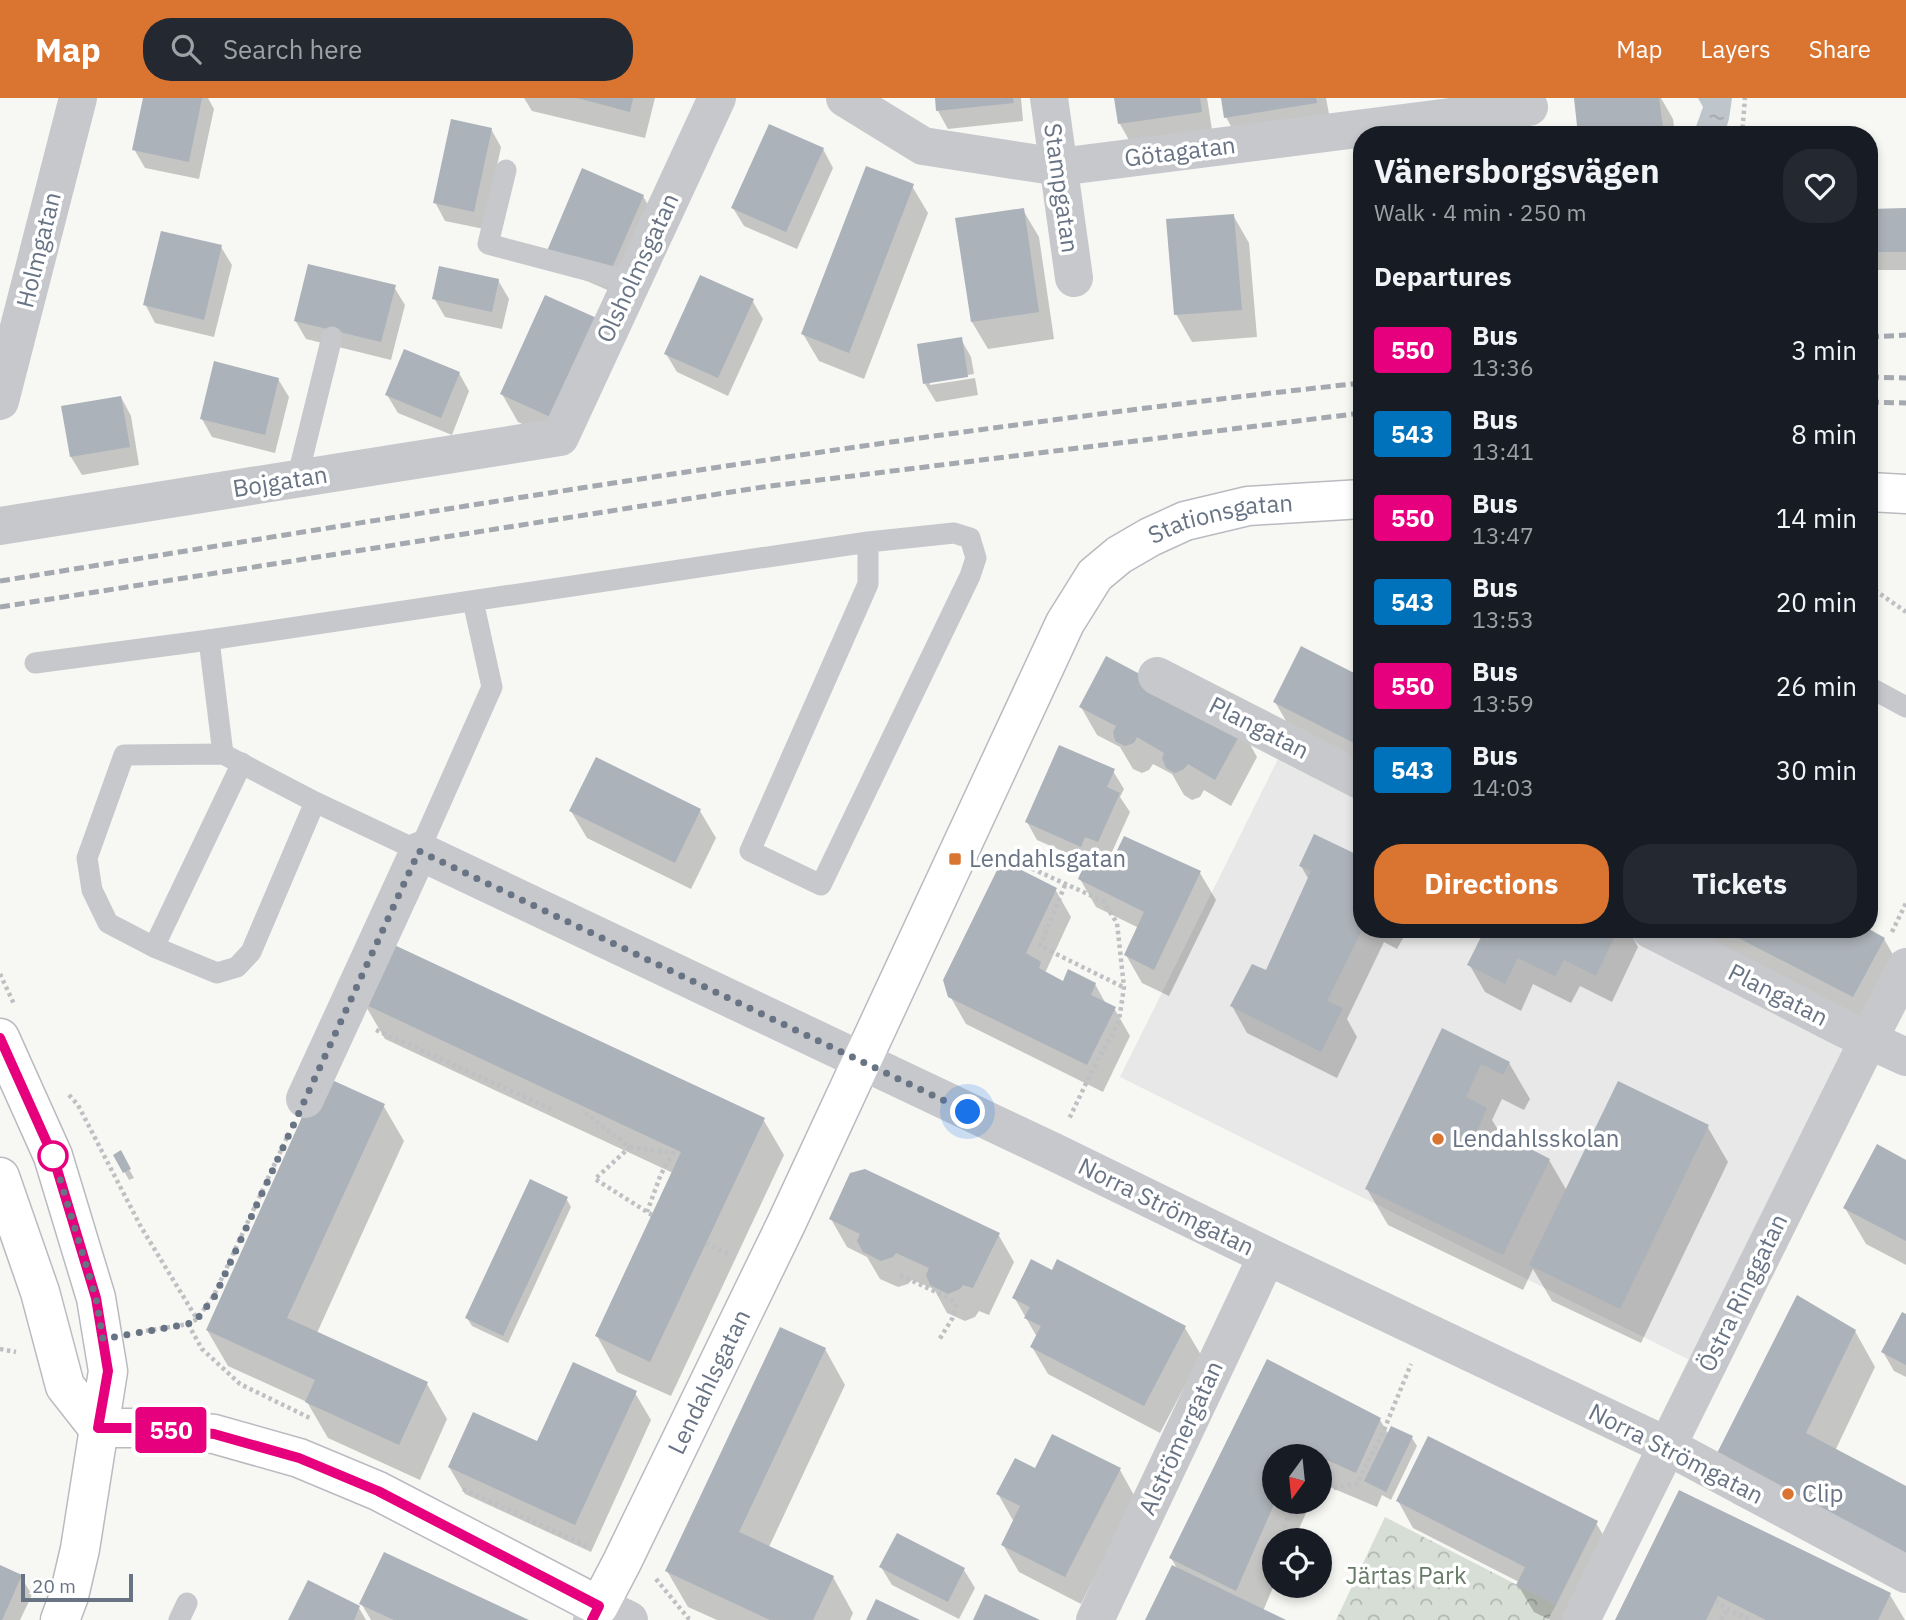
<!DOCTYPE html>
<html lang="en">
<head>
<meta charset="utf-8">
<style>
	:root { --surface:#171b24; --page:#242831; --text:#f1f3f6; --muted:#9ea1a6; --accent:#da7431 }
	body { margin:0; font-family:"IBM Plex Sans",sans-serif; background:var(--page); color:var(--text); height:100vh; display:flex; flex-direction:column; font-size:26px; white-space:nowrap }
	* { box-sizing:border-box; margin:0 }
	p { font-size:23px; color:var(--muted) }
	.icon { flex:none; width:38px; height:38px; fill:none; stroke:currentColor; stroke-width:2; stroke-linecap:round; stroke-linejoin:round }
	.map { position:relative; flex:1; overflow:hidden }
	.drawer { position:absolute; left:1353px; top:28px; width:525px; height:812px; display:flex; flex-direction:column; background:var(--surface); border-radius:28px; box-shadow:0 4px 10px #0003 }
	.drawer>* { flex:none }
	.badge { padding:0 14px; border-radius:5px; font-size:24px; line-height:46px }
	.needle { width:46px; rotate:195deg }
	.tools { position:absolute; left:1262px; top:1346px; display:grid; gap:14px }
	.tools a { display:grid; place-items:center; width:70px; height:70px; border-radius:50%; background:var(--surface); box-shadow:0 4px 10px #0003; font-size:35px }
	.scale { position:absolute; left:21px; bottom:18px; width:112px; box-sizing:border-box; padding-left:7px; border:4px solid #687384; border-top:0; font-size:19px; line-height:24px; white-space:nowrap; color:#687384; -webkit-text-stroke:5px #fff; paint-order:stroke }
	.you { position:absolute; width:35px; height:35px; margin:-18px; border:5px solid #fff; border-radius:50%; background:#1a73e8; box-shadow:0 0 0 10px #1a73e833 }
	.map>.badge { position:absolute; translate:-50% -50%; box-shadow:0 0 0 4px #fff }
	h2 { padding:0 21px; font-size:26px; line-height:63px }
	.round { display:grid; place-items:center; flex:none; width:74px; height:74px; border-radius:28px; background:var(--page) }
	.head { display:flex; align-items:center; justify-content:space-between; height:119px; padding:0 21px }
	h1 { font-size:33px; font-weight:800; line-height:52px }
	.action { display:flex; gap:14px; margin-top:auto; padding:14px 21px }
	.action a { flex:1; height:80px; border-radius:28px; background:var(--accent); color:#fff; font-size:28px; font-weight:800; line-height:80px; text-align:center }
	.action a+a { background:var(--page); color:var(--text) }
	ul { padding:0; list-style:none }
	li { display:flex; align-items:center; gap:21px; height:84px; padding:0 21px }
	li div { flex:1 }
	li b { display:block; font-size:26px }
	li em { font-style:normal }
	li .badge { min-width:77px; font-weight:700; text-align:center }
	header { display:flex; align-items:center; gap:42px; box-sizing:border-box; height:98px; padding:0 35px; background:var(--accent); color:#fff }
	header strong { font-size:33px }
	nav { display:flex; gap:38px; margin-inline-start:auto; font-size:24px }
	.search { width:490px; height:63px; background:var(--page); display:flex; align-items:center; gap:18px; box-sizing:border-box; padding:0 24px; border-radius:28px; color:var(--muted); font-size:26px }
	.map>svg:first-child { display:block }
	.built { fill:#e7e8e7 }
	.park { fill:url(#park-crowns) }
	.water { fill:url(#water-ripples) }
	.shadow { fill:#0003 }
	.building { fill:#acb2b9 }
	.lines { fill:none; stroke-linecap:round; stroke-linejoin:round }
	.secondary-casing { stroke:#b8bbc0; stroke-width:41 }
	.path { stroke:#bfc0c3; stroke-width:4.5; stroke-dasharray:3.5 3.5; stroke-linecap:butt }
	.lane { stroke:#c6c8cc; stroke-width:21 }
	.street { stroke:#c6c8cc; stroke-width:38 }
	.secondary { stroke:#fff; stroke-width:38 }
	.rail { stroke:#a4a8af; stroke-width:5; stroke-dasharray:10 5; stroke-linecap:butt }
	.line-casing { stroke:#fff; stroke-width:16 }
	.line { stroke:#e6007e; stroke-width:10 }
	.walk { stroke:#687384; stroke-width:7; stroke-dasharray:0 12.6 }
	.poi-dot { fill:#da7431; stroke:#fff; stroke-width:2.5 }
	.stop-dot { fill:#fff; stroke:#e6007e; stroke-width:3.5 }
	.labels { text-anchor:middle; stroke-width:7; stroke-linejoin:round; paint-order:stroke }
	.street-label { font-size:24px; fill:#687384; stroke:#fff }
	.poi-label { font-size:24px; fill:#687384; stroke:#fff; text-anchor:start }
	.park-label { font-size:24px; fill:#677b66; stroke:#fff }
</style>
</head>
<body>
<header>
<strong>Map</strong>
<div class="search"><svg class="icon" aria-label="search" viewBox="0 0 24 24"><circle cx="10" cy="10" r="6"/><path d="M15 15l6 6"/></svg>Search here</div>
<nav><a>Map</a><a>Layers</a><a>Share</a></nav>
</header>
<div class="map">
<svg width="1906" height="1522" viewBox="0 0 1906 1522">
	<defs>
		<pattern id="park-crowns" width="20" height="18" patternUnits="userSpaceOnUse" patternTransform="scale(1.75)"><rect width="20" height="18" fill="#d7ded5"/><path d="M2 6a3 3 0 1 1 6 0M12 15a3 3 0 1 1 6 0" fill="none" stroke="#b2b8b2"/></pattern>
		<pattern id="water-ripples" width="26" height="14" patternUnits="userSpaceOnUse" patternTransform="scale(1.75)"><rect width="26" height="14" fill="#bfc6cb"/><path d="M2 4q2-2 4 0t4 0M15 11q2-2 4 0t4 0" fill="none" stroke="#9fa5aa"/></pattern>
	</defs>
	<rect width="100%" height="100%" fill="#f7f7f4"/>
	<!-- built -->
	<path class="built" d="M1293 631 1361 666 1362 831H1689L1881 929 1712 1273 1120 979Z"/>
	<!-- park -->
	<path class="park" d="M1385 1419 1556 1507 1548 1522H1336Z"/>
	<!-- water -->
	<path class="water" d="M1698 0H1732L1729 21 1724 37H1693L1703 9Z"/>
	<!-- shadow -->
	<g class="shadow">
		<path d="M145 0H208L214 11 199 81 145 70 134 51Z"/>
		<path d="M524 0H655L645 40 532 13Z"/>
		<path d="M936 0H1021L1023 23 948 31 938 13Z"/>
		<path d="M1116 0H1207L1212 32 1130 44 1120 26Z"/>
		<path d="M1223 0H1326L1332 32 1241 47 1226 19Z"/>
		<path d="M1575 0H1661L1673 21 1675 37H1580Z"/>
		<path d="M491 31 501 49 484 131 445 123 435 104Z"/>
		<path d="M823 51 833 70 797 151 744 128 733 110Z"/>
		<path d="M912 88 928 115 864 281 819 263 803 236Z"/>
		<path d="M643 98 653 116 619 197 559 171Z"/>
		<path d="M1023 112 1039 139 1054 241 988 251 972 224 957 122Z"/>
		<rect x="1869" y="112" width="37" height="60"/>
		<path d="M1233 117 1249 145 1257 239 1192 244 1176 216Z"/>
		<path d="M221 149 232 167 214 239 155 225 145 206Z"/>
		<path d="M498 182 509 201 502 231 445 219 434 200Z"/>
		<path d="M394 189 405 207 391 262 306 241 295 222Z"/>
		<path d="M752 202 763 221 728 298 677 274 666 256Z"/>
		<path d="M598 222 570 348 518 324 502 296Z"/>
		<path d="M961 241 971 259 974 276 930 283V287L975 280 978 297 936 304 925 286Z"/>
		<path d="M459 275 469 293 452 337 398 315 387 297Z"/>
		<path d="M278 281 289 299 275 355 212 339 202 321Z"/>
		<path d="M121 299 131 318 139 367 82 377 71 359Z"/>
		<path d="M1362 581V674L1296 640 1275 604Z"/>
		<path d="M1081 609 1242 632 1257 659 1231 708 1204 692 1200 699 1192 702 1184 697 1172 676 1153 666 1149 672 1142 675 1133 671 1120 649 1097 637Z"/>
		<path d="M1113 673 1124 691 1120 699 1130 714 1107 765 1112 767 1125 740 1200 775 1216 802 1169 898 1142 885 1126 857 1139 830 1096 809 1080 781 1087 764 1037 742 1027 724Z"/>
		<path d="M571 713H700L716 740 691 791 587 740Z"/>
		<path d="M1315 739 1362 831H1408L1397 851 1384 844 1347 921 1357 939 1337 980 1247 935 1232 908 1267 875 1309 782 1301 768Z"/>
		<path d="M1055 791 1071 819 1045 875 1064 885 1095 886 1106 906 1114 910 1130 938 1103 994 966 926 950 898Z"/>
		<path d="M1487 831H1628L1638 849 1612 904 1580 888 1571 905 1533 886 1521 913 1485 894 1469 866Z"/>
		<path d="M1657 831H1865L1884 841 1906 879 1883 949Z"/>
		<path d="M364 905 763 1021 784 1057 671 1298 617 1274 597 1238 673 1075 385 941Z"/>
		<path d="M1443 933 1509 965 1530 1001 1524 1012 1502 1001 1492 1022 1502 1038 1549 1062 1567 1093 1707 1028 1728 1064 1641 1245 1552 1203 1533 1171 1523 1192 1388 1127 1367 1091Z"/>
		<path d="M383 1007 404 1043 317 1235 427 1286 447 1321 420 1382 328 1340 307 1304 228 1268 207 1232Z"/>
		<path d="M120 1055 134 1080 129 1082 115 1057Z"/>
		<path d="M1906 1064V1167L1866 1146 1845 1110Z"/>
		<path d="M566 1100 571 1109 508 1245 472 1228 467 1220Z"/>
		<path d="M831 1121 998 1136 1014 1164 989 1217 979 1213 975 1219 965 1223 947 1215 934 1191 912 1182 908 1186 898 1189 880 1181 867 1159 847 1149Z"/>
		<path d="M1014 1199 1185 1230 1201 1257 1160 1335 1048 1276 1032 1249 1037 1239Z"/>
		<path d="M1906 1218V1279L1894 1273 1883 1254Z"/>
		<path d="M1855 1233 1875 1269 1835 1353 1906 1390V1491L1733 1405 1712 1369Z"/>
		<path d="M825 1251 845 1287 769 1449 833 1479 853 1515 850 1522H717L688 1509 667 1473Z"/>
		<path d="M1268 1263 1380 1322 1389 1337 1412 1340 1417 1348 1391 1402 1382 1397 1377 1409 1320 1385V1358H1274V1404H1311L1294 1442H1274V1487L1263 1513 1282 1522H1147L1178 1472 1171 1460Z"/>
		<path d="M635 1295 651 1322 591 1454 465 1396 449 1369 538 1346Z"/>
		<path d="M1035 1372H1120L1135 1399 1081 1506 1019 1474 1003 1447 1014 1424 998 1396Z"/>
		<path d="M1680 1394 1890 1497 1905 1522H1617Z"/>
		<path d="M1398 1403 1596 1425 1612 1452 1577 1522H1550L1534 1514 1518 1487 1519 1484 1413 1430Z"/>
		<path d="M0 1469 21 1479 32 1497 20 1522H0Z"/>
		<path d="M881 1469 964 1472 975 1490 959 1521 892 1487Z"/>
		<path d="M361 1505 525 1522H371Z"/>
		<path d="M359 1510 366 1522H290Z"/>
	</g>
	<!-- building -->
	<g class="building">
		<path d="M143 0H202L189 64 132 52Z"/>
		<path d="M577 0H633L630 14Z"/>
		<path d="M935 0H1013L1014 5 936 13Z"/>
		<path d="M1114 0H1200L1202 14 1118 26Z"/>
		<path d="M1221 0H1316L1317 5 1224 20Z"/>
		<path d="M1574 0H1659L1664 37H1578Z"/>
		<path d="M451 21 492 30 474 114 433 105Z"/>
		<path d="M769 26 824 50 786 134 731 110Z"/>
		<path d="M1536 31 1537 37H1507V35Z"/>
		<path d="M866 68 914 86 849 255 801 236Z"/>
		<path d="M582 70 644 97 608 179 547 153Z"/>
		<path d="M1024 110 1039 214 971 224 955 120Z"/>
		<path d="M1906 110V154H1869V111Z"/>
		<path d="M1234 116 1242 212 1174 217 1166 121Z"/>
		<path d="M161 133 222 147 204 222 143 207Z"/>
		<path d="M308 166 396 187 381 244 294 223Z"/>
		<path d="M439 168 499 181 492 214 432 201Z"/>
		<path d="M700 177 754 201 718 280 664 256Z"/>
		<path d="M545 197 599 221 555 321 500 296Z"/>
		<path d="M962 239 968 279 923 286 917 246Z"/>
		<path d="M404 251 460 274 441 320 385 297Z"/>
		<path d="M214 263 279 280 265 337 200 321Z"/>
		<path d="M121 298 130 349 70 359 61 308Z"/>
		<path d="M1301 548 1362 579V649L1273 604Z"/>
		<path d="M1106 558 1243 631 1215 682 1188 666 1184 671 1175 675 1166 670 1162 660 1164 655 1137 639 1134 645 1125 648 1115 643 1113 634 1116 628 1079 609Z"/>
		<path d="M1059 647 1115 671 1107 689 1120 695 1098 744 1085 739 1081 749 1025 724Z"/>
		<path d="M596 659 701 711 675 765 569 713Z"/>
		<path d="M1314 736 1362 759V832L1327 903 1343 910 1321 954 1230 908 1252 866 1266 872 1311 773 1299 768Z"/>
		<path d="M1124 738 1201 773 1154 872 1124 857 1144 814 1078 781 1090 754 1111 765Z"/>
		<path d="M1002 762 1057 790 1026 855 1041 864 1039 870 1063 883 1068 871 1096 885 1091 897 1116 909 1087 967 948 899 943 882Z"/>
		<path d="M1485 831H1618L1596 878 1564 862 1555 878 1518 860 1505 886 1467 867Z"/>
		<path d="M1721 831H1869L1885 840 1853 899Z"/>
		<path d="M390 845 765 1020 650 1264 595 1238 681 1054 362 905Z"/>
		<path d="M1442 930 1510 964 1503 977 1481 966 1466 999 1487 1010 1476 1036 1498 1045 1502 1036 1550 1061 1503 1157 1365 1091Z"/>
		<path d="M321 977 385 1006 287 1220 428 1284 399 1347 305 1304 315 1282 206 1232Z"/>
		<path d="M1618 983 1709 1027 1620 1211 1529 1167Z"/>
		<path d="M1877 1046 1906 1062V1143L1843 1110Z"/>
		<path d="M121 1052 131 1071 123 1075 113 1057Z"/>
		<path d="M865 1071 1000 1135 973 1190 963 1187 960 1191 948 1196 930 1187 926 1177 929 1170 896 1155 893 1159 881 1163 863 1154 857 1143 860 1136 829 1121 850 1075Z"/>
		<path d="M530 1081 568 1099 503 1238 465 1220Z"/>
		<path d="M1031 1161 1052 1172 1057 1161 1186 1228 1144 1308 1030 1249 1041 1228 1024 1220 1030 1209 1012 1200Z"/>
		<path d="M1797 1197 1856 1232 1806 1335 1906 1388V1466L1710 1369Z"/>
		<path d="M1902 1214 1906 1216V1267L1881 1254Z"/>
		<path d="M780 1229 826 1250 739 1434 834 1478 813 1522H770L665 1473Z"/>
		<path d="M1267 1261 1381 1320 1356 1375 1298 1349 1295 1358H1274L1275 1404 1236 1493 1169 1460Z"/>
		<path d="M573 1264 637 1293 575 1427 448 1369 473 1314 537 1343Z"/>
		<path d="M1391 1328 1413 1338 1386 1394 1364 1383Z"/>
		<path d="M1052 1336 1121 1370 1065 1479 1001 1447 1020 1408 996 1396 1015 1360 1035 1370Z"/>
		<path d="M1428 1338 1598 1423 1556 1507 1516 1487 1525 1469 1396 1403Z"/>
		<path d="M1679 1392 1891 1495 1878 1522H1766L1718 1498 1706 1522H1615Z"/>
		<path d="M897 1435 965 1470 948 1504 879 1469Z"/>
		<path d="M384 1454 529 1522H394L359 1506Z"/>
		<path d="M0 1467 22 1477 2 1522H0Z"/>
		<path d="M1172 1467 1286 1522H1145Z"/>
		<path d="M308 1482 360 1508 354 1522H288Z"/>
		<path d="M985 1496 1040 1522H973Z"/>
		<path d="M876 1501 920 1522H866Z"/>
	</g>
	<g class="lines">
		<!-- secondary casing -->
		<g class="secondary-casing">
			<g id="secondary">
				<path d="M1869 394 1906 396"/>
				<path d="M0 940 53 1058 96 1200 108 1273 80 1451 69 1498 60 1522"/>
				<path d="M0 1079 40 1194 65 1288 98 1330"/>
				<path id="s1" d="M98 1330H154L214 1336 299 1360 378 1393 599 1508 622 1464 787 1124 1065 525 1095 477 1119 457 1150 439 1185 423 1248 408 1362 401"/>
			</g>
		</g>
		<!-- path -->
		<g class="path">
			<path d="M1742 37 1745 0"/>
			<path d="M1869 488 1906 514"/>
			<path d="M1000 756 1103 803 1117 825 1124 889 1119 923 1091 975 1069 1021"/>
			<path d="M1065 787 1040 848 1123 889"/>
			<path d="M1892 834 1906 805"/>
			<path d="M0 876 14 906"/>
			<path d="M376 932 551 1011"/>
			<path d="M69 997 78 1007 141 1129 197 1221"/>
			<path d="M585 1015 630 1049 595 1081 652 1117"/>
			<path d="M630 1049 673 1055 661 1076 647 1114"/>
			<path d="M706 1145 731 1157"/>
			<path d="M900 1177 951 1201 956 1208 952 1221 939 1242"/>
			<path d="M188 1226 202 1251 240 1286 312 1321"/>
			<path d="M139 1234 188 1226 197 1221 214 1197 289 1035"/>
			<path d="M0 1251 16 1254"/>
			<path d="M463 1391 589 1449"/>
			<path d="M1320 1392 1357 1386 1384 1332 1411 1266"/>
			<path d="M1278 1442 1293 1409 1300 1404"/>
			<path d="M656 1481 688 1520 693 1522"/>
			<path d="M1715 1503 1727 1511 1751 1522"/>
			<path d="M1721 1522 1727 1511"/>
		</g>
		<!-- lane -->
		<g class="lane">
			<path d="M506 72 488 146 632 184"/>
			<path d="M297 381 332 239"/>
			<path d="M209 542 223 656"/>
			<path d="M35 565 209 542 868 444 954 435 970 440 976 460 970 478 821 787 750 753 868 486V444"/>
			<path d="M1869 589 1906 609"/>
			<path d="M315 704 251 854 237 869 217 875 154 849 108 825 92 792 87 760 124 657 223 656 315 704 419 753 492 589 473 503"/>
			<path d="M154 849 242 665"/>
			<path d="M179 1522 187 1505"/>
		</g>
		<!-- street -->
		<g class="street">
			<path d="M845 0 923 48 1059 69 1529 9"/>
			<path d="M1049 0 1074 180"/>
			<path d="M0 303 78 0"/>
			<path d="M0 428 560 339 717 0"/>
			<path d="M1157 578 1362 683"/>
			<path d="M1650 831 1845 931 1906 959"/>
			<path d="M305 1001 419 753 1054 1054 1267 1158 1667 1348 1906 1476"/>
			<path d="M592 1522 599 1508 629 1522"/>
			<path d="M1095 1522 1267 1158"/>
			<path d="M1581 1522 1869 941 1906 869"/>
		</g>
		<!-- secondary -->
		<use href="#secondary" class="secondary"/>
		<!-- rail -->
		<g class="rail">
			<path d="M1869 239 1906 237"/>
			<path d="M1869 279 1906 280"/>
			<path d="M1869 304 1906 305"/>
			<path d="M0 483C453 410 905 334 1362 285"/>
			<path d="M0 509 763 389 1362 315"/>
		</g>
	</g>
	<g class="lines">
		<!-- line casing -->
		<g class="line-casing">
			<path id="line" d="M0 940 53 1058 96 1200 108 1273 98 1330H154L214 1336 299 1360 378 1393 599 1508 592 1522"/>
		</g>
		<!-- line -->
		<use href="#line" class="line"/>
		<!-- walk -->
		<path class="walk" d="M53 1058 96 1200 103 1241 188 1226 197 1221 215 1198 419 753 968 1014"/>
	</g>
	<!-- markers -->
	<g class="poi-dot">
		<rect x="948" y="754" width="14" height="14" rx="3.5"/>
		<circle cx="1438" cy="1041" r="7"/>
		<circle cx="1788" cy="1396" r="7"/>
	</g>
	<circle class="stop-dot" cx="53" cy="1058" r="14"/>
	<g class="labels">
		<!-- street labels -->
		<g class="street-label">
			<text transform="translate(1180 54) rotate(-7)" y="8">Götagatan</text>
			<text transform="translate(1061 90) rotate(82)" y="8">Stampgatan</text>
			<text transform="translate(39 152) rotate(-76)" y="8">Holmgatan</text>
			<text transform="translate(638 170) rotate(-65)" y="8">Olsholmsgatan</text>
			<text transform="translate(280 384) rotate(-9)" y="8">Bojgatan</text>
			<text dy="8" stroke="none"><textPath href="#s1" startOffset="1825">Stationsgatan</textPath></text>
			<text transform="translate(1259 630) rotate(27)" y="8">Plangatan</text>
			<text transform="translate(1778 897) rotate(27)" y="8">Plangatan</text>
			<text transform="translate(1166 1109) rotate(26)" y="8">Norra Strömgatan</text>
			<text transform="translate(1743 1195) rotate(-64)" y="8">Östra Ringgatan</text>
			<text dy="8" stroke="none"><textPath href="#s1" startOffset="789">Lendahlsgatan</textPath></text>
			<text transform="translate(1181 1340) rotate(-65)" y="8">Alströmergatan</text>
			<text transform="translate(1676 1356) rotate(27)" y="8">Norra Strömgatan</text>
		</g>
		<!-- poi labels -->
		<g class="poi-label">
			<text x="969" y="769">Lendahlsgatan</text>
			<text x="1452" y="1049">Lendahlsskolan</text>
			<text x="1802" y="1404">Clip</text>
		</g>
		<!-- park labels -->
		<g class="park-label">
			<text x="1406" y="1486">Järtas Park</text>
		</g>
	</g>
</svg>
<div class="tools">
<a><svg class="needle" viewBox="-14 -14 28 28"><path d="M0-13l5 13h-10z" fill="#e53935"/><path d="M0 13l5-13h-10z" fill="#9ea1a6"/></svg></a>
<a><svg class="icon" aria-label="locate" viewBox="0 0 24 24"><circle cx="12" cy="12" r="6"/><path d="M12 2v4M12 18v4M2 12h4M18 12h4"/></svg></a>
</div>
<div class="scale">20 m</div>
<div class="you" style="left:968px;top:1014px"></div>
<b class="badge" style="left:171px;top:1332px;background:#e6007e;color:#fff">550</b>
<section class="drawer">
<div class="head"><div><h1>Vänersborgsvägen</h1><p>Walk · 4 min · 250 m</p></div><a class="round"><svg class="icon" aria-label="heart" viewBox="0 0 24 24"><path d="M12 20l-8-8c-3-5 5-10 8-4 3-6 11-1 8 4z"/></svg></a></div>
<h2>Departures</h2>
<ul>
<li><span class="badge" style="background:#e6007e;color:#fff">550</span><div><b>Bus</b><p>13:36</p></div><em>3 min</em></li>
<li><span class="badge" style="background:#0072bc;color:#fff">543</span><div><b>Bus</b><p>13:41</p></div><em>8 min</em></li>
<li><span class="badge" style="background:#e6007e;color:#fff">550</span><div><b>Bus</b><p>13:47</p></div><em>14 min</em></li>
<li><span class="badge" style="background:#0072bc;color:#fff">543</span><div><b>Bus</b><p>13:53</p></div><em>20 min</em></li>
<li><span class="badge" style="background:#e6007e;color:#fff">550</span><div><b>Bus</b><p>13:59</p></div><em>26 min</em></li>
<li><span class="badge" style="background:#0072bc;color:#fff">543</span><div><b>Bus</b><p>14:03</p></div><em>30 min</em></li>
</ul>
<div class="action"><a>Directions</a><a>Tickets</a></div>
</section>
</div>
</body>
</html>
